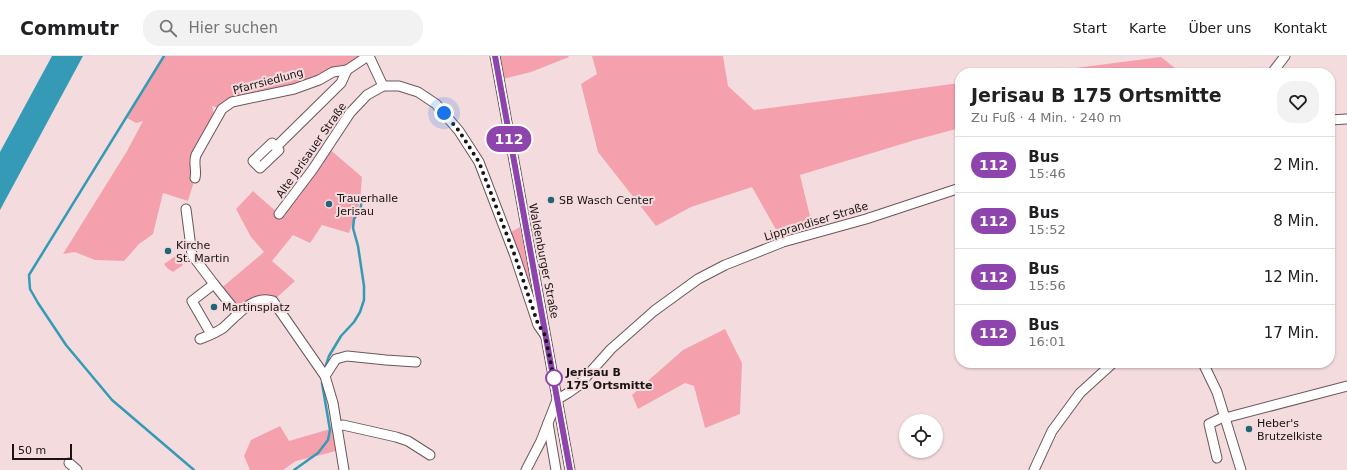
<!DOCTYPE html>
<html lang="de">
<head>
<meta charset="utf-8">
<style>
	:root { --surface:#fff; --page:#f2f2f2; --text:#202124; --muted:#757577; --line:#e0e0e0 }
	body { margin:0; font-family:"DejaVu Sans",sans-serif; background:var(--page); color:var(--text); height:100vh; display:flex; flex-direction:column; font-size:15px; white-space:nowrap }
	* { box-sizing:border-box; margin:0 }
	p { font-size:13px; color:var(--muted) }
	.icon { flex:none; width:22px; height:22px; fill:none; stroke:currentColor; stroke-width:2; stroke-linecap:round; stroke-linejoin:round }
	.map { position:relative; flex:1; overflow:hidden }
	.drawer { position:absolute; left:955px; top:12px; width:380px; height:300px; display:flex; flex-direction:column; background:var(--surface); border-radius:16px; box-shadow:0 1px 3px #0004 }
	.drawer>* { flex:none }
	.badge { padding:0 8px; border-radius:13px; font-size:14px; line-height:26px }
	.fabs { position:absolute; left:899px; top:358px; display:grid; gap:8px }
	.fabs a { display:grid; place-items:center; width:44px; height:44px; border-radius:50%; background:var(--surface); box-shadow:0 1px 3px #0004; font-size:20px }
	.scale { position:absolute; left:12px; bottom:10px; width:60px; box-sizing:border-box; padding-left:4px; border:2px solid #1a1213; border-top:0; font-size:11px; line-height:14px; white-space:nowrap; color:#1a1213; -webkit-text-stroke:3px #f4dcde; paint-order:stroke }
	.you { position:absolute; width:20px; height:20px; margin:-10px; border:3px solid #fff; border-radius:50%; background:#1a73e8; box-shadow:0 0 0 6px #1a73e833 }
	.map>.badge { position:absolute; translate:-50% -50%; box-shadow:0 0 0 2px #fff }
	.round { display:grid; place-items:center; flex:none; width:42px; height:42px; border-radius:16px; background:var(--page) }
	.head { display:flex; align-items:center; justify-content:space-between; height:68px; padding:0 16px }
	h1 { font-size:19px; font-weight:700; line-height:30px }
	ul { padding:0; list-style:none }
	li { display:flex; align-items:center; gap:12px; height:56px; padding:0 16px; border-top:1px solid var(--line) }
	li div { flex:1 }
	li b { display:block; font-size:15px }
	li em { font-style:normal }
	li .badge { min-width:44px; font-weight:700; text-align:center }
	header { display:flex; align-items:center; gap:24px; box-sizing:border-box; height:56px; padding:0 20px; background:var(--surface); border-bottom:1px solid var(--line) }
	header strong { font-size:19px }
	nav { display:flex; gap:22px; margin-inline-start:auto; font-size:14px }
	.search { width:280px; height:36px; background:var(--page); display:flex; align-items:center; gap:10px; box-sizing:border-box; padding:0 14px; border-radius:16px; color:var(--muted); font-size:15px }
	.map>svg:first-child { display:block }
	.green { fill:#f5a1ad }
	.water { fill:#349ab5 }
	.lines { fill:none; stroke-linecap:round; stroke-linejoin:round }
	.stream { stroke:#349ab5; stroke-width:2.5 }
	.minor-casing { stroke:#6b5759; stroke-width:11 }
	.minor { stroke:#fff; stroke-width:9 }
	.line-casing { stroke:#fff; stroke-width:9 }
	.line { stroke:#8e44ad; stroke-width:6 }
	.walk { stroke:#1a1213; stroke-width:4; stroke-dasharray:0 7.2 }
	.poi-dot { fill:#226578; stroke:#f4dcde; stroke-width:1.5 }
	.stop-dot { fill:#fff; stroke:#8e44ad; stroke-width:2 }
	.labels { text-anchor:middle; stroke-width:4; stroke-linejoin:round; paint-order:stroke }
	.street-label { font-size:11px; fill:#1a1213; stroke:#f4dcde }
	.poi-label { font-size:11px; fill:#1a1213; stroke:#f4dcde; text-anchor:start }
	.stop-label { font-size:11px; font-weight:bold; fill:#1a1213; stroke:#f4dcde; text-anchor:start }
</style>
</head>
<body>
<header>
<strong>Commutr</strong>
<div class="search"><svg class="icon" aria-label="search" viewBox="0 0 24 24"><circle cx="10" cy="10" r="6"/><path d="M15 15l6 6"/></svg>Hier suchen</div>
<nav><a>Start</a><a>Karte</a><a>Über uns</a><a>Kontakt</a></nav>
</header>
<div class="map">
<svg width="1347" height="414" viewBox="0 0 1347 414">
	<rect width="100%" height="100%" fill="#f4dcde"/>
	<!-- green -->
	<g class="green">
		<path d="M163 0H368L347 14 222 53 212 50 215 61 194 99 195 122 188 145 163 137 153 178 139 188 124 205 95 204 75 196 63 198 127 95 143 65 136 67 127 62Z"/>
		<path d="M495 0H568L569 1 531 16 499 24Z"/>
		<path d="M592 0H723L728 30 754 54 960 27V72L915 84 800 119 814 177 783 186 752 131 691 151 656 170 598 96 581 28 597 18Z"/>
		<path d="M1161 1 1181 17H1037Z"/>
		<path d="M327 91 362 121 360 146 349 177 322 169 310 187 293 179 272 205 295 225 273 245 267 243 238 258 219 234 264 196 251 181 236 153 253 135 279 158Z"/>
		<path d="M520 171 531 226 525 221 509 177Z"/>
		<path d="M177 199 183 209 173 216 167 212 164 208Z"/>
		<path d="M725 273 742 307 740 358 705 372 694 330 685 327 638 353 632 339 683 294Z"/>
		<path d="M280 370 289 385 337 371 340 394 296 405 283 414H250L244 400 251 384Z"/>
	</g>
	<!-- water -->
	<path class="water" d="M52 0H83L0 154V96Z"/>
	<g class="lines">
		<!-- stream -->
		<g class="stream">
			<path d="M164 0 29 219 30 233 38 247 66 289 112 344 194 414"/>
			<path d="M325 312 329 300 341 280 354 266 360 256 364 244V230L358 190 353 172 354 163 360 154 363 140"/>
			<path d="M294 414 318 397 328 384 330 374 322 327"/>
		</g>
		<!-- minor casing -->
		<g class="minor-casing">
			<g id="minor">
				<path d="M369 0 383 30"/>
				<path d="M495 0 570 414"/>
				<path d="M1272 17 1285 0"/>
				<path d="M1330 64 1347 63"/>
				<path d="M276 91 272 87 253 105 260 112 279 94 276 91 341 27 347 14"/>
				<path d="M195 122C197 114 193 107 196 99L222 53 232 46 294 33 319 24 333 16 347 14 368 0"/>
				<path d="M186 153 192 199 214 228 238 258"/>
				<path d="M279 158 313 113 350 57 367 39 383 30H399L418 36 436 48 459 75 479 106 515 200 538 269 545 279"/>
				<path d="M211 278 192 245 214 228"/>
				<path d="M200 283C208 280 216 277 223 272 237 260 253 238 273 245L325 320 333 347 344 414"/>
				<path d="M1203 307 1217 336 1241 414"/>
				<path d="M325 320 336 303 347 300 386 304 416 306"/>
				<path d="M558 343 568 337 578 330 611 293 654 255 698 223 725 209 783 186 866 163 960 132"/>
				<path d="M1225 362 1347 330"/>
				<path d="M548 367 556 414"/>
				<path d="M337 371 343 369 396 381 408 385 430 399"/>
				<path d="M1217 402 1209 368 1225 360"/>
				<path d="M69 407 77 414"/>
				<path d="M526 414 541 385 557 344"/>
				<path d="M1034 414 1052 375 1080 337 1113 307"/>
			</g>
		</g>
		<!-- minor -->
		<use href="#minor" class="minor"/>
	</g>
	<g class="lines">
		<!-- line casing -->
		<g class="line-casing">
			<path id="line" d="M495 0 570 414"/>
		</g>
		<!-- line -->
		<use href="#line" class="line"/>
		<!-- walk -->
		<path class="walk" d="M444 57 459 75 479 106 515 200 538 268 545 279 554 323V322"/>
	</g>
	<!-- markers -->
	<g class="poi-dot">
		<circle cx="551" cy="144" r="4"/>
		<circle cx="329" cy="148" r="4"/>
		<circle cx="168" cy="195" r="4"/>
		<circle cx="214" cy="251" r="4"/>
		<circle cx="1249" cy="373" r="4"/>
	</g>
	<circle class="stop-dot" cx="554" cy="322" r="8"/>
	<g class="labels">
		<!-- street labels -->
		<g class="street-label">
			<text transform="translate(268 25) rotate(-15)" y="4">Pfarrsiedlung</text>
			<text transform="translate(311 94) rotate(-55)" y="4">Alte Jerisauer Straße</text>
			<text transform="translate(816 165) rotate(-17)" y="4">Lipprandiser Straße</text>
			<text transform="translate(544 205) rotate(79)" y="4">Waldenburger Straße</text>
		</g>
		<!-- poi labels -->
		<g class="poi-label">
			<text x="337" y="146">Trauerhalle<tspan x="337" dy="13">Jerisau</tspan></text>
			<text x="559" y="148">SB Wasch Center</text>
			<text x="176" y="193">Kirche<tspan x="176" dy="13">St. Martin</tspan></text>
			<text x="222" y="255">Martinsplatz</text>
			<text x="1257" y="371">Heber's<tspan x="1257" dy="13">Brutzelkiste</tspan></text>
		</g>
		<!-- stop labels -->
		<g class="stop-label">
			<text x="566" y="320">Jerisau B<tspan x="566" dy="13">175 Ortsmitte</tspan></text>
		</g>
	</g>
</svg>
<div class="fabs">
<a><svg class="icon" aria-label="locate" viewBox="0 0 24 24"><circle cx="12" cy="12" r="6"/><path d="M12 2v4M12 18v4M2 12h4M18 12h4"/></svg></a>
</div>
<div class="scale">50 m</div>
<div class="you" style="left:444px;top:57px"></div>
<b class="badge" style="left:509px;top:83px;background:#8e44ad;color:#fff">112</b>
<section class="drawer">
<div class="head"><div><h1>Jerisau B 175 Ortsmitte</h1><p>Zu Fuß · 4 Min. · 240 m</p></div><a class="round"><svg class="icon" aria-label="heart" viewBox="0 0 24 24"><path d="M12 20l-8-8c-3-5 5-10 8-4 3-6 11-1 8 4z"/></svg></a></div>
<ul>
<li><span class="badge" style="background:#8e44ad;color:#fff">112</span><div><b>Bus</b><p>15:46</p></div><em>2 Min.</em></li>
<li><span class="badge" style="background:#8e44ad;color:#fff">112</span><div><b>Bus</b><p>15:52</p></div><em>8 Min.</em></li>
<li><span class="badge" style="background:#8e44ad;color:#fff">112</span><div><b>Bus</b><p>15:56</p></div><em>12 Min.</em></li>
<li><span class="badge" style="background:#8e44ad;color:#fff">112</span><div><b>Bus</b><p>16:01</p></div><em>17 Min.</em></li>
</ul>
</section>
</div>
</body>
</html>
